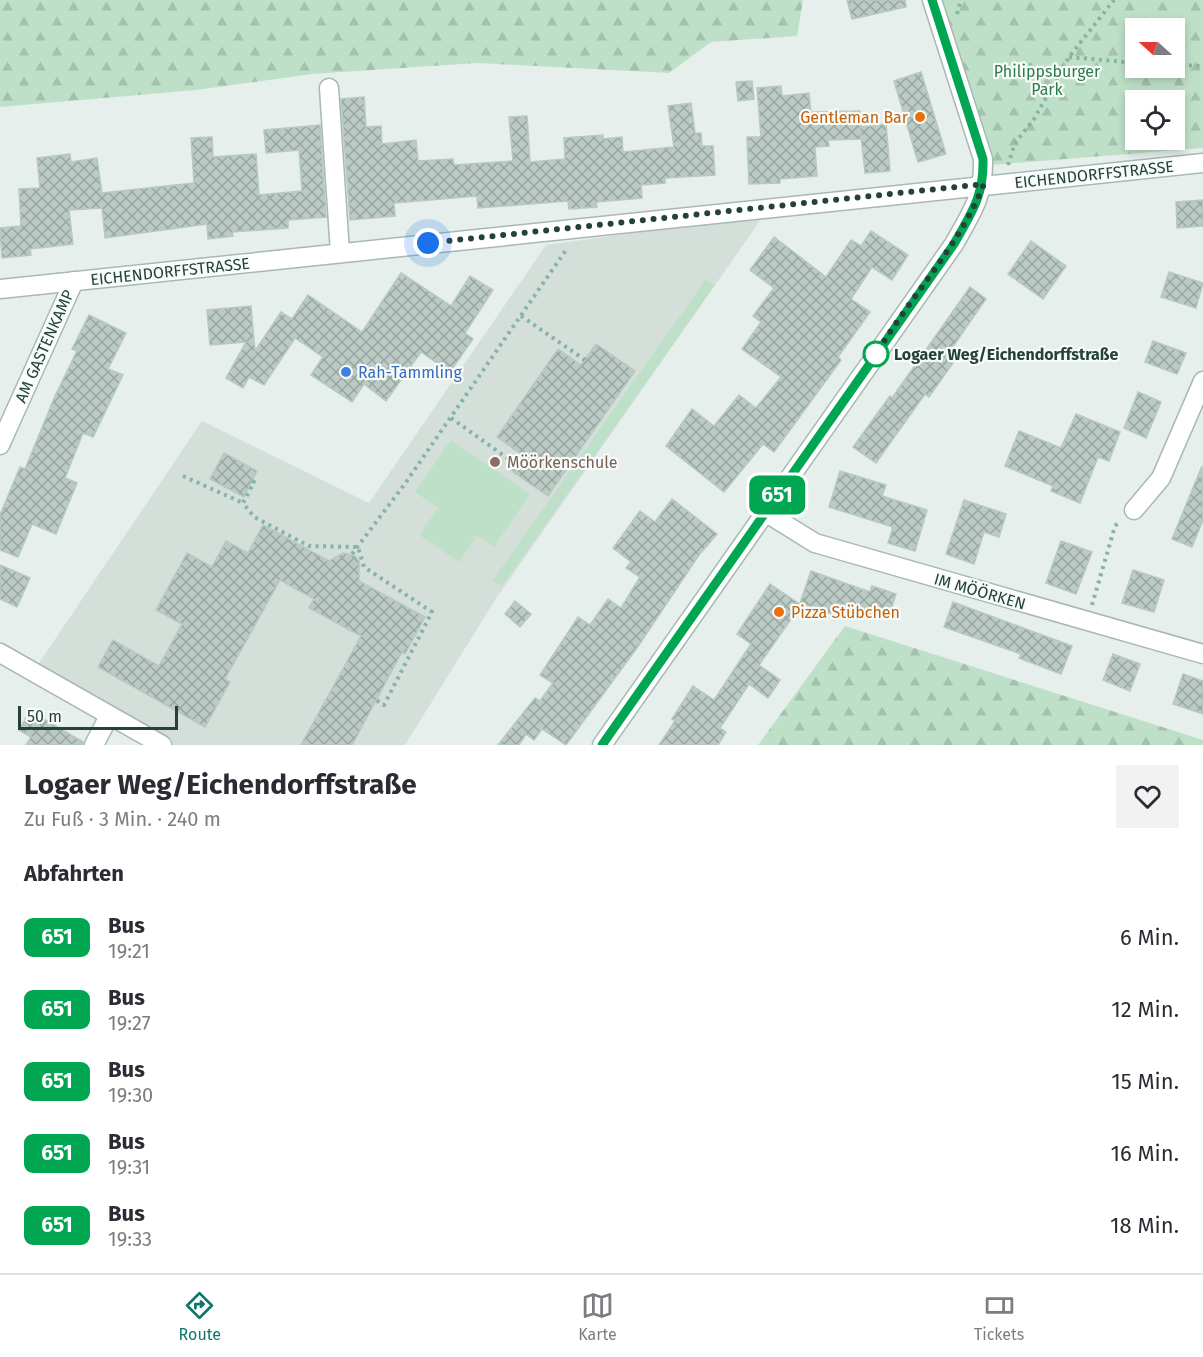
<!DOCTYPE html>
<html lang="de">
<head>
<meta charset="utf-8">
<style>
	:root { --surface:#fff; --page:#f2f2f3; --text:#2b2b33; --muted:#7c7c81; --line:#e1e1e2; --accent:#0f766e }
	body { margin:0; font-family:"Fira Sans",sans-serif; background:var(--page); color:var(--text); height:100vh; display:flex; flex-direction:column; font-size:22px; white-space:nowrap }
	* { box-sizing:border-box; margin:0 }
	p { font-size:20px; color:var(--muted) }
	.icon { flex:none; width:33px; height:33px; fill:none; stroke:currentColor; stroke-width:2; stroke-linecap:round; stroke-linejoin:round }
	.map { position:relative; height:745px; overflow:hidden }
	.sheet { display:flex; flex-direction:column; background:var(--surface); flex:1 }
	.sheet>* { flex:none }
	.badge { padding:0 12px; border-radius:9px; font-size:21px; line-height:39px }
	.needle { width:39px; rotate:291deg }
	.tools { position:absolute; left:1125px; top:18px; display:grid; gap:12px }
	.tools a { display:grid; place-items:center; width:60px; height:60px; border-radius:0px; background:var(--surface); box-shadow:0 3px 9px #0003; font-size:30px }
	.scale { position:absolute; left:18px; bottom:15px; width:160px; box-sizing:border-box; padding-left:6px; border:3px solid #24423a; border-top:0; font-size:16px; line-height:21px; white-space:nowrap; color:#24423a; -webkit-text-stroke:4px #f7fbf9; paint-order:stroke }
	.you { position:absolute; width:30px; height:30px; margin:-15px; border:4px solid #fff; border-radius:50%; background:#1a73e8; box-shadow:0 0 0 9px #1a73e833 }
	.map>.badge { position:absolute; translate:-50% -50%; box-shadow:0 0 0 3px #fff }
	h2 { padding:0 24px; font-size:22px; line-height:54px }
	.round { display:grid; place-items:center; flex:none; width:63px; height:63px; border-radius:0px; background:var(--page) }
	.overview { display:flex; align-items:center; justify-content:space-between; height:102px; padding:0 24px }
	h1 { font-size:28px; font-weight:700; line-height:45px }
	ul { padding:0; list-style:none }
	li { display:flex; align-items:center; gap:18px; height:72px; padding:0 24px }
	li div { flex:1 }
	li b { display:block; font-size:22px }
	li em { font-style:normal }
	li .badge { min-width:66px; font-weight:700; text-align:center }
	.menu { display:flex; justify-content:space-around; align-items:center; height:84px; border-top:2px solid var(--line); background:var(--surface); font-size:16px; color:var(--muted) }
	.menu a { display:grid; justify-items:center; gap:3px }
	.menu .on { color:var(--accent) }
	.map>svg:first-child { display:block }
	.built { fill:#d4dfda }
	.forest { fill:url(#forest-firs); fill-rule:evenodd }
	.park { fill:#bfe0c8 }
	.building { fill:url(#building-cross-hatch); stroke:#b8c9c2; stroke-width:1.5 }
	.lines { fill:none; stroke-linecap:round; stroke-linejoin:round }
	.minor-casing { stroke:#a8b8b2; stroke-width:21 }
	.tertiary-casing { stroke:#a8b8b2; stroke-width:21 }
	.path { stroke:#86b3a5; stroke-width:4; stroke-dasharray:3 4.5; stroke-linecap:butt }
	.minor { stroke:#fff; stroke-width:18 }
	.tertiary { stroke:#fff; stroke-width:18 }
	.line-casing { stroke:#fff; stroke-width:14 }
	.line { stroke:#00a651; stroke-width:9 }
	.walk { stroke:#24423a; stroke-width:6; stroke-dasharray:0 10.8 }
	.food-dot { fill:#e8710a; stroke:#f7fbf9; stroke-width:2 }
	.stop-dot { fill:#fff; stroke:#00a651; stroke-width:3 }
	.shop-dot { fill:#3f7fe0; stroke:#f7fbf9; stroke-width:2 }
	.education-dot { fill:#8d6e63; stroke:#f7fbf9; stroke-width:2 }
	.labels { text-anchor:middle; stroke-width:4.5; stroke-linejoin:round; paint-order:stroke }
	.park-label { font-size:16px; fill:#2d7a4b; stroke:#f7fbf9 }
	.food-label { font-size:16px; fill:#c56008; stroke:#f7fbf9; text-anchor:end }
	.street-label { font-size:16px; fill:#24423a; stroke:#f7fbf9 }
	.stop-label { font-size:16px; font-weight:bold; fill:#24423a; stroke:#f7fbf9; text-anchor:start }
	.shop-label { font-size:16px; fill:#366cbe; stroke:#f7fbf9; text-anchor:start }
	.education-label { font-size:16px; fill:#785e54; stroke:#f7fbf9; text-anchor:start }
</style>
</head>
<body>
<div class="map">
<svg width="1203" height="745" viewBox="0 0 1203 745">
	<defs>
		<pattern id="forest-firs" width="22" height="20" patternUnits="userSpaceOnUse" patternTransform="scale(1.5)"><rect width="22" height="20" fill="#bfe0c8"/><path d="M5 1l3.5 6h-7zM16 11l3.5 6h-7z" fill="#a4c1ad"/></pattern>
		<pattern id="building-cross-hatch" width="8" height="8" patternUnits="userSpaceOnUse" patternTransform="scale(1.5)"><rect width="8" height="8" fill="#bbcac4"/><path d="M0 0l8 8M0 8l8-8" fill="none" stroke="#98a6a0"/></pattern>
	</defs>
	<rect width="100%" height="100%" fill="#e6efeb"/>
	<!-- built -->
	<path class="built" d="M764 215 495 600 405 745H162L33 672 202 421 369 503 546 245Z"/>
	<!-- forest -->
	<g class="forest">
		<path d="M0 0H803L797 36 711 42 669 73 477 63 312 74 196 90 0 107Z"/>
		<path d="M937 0H1203V148L991 165ZM1136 28H1174V68H1136ZM1136 100H1174V140H1136Z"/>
		<path d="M845 626 1203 740V745H758Z"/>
	</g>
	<!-- park -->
	<g class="park">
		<path d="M706 279 715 285 502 586 493 580Z"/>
		<path d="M451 440 530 494 494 547 477 536 459 562 419 535 438 508 415 492Z"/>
	</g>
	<!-- building -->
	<g class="building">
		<path d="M847 0H905L906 7 852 19Z"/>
		<path d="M921 72 946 154 918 162 894 81Z"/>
		<path d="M752 81 754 99 738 101 736 82Z"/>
		<path d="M781 86 782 96 809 93 811 112 860 111 861 139 828 140 829 146 815 147 817 176 780 179V183L749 184 747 137H761L757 88Z"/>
		<path d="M364 97 366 127 381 126 382 144 416 140 418 161 453 159 454 165 513 161 509 117 527 116 530 162 565 159 564 138 603 135V139L622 137 623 152 674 147 668 106 691 103 695 133H701L702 146H713L715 175 665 178V183L641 185 642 198 596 202 597 207 569 209 568 201 478 208 477 196 394 203 395 216 350 220 341 99Z"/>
		<path d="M886 124 890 171 865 173 860 127Z"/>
		<path d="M320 125 326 217 288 220V228L232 232 233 236 208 239 207 224 105 238 102 208 69 210 73 244 30 249 31 255 2 258 0 228 21 226 19 189 40 188 37 158 70 154 71 162 97 158 102 193 194 183 191 138 212 137 213 157 256 154 259 195 302 191 299 150 266 153 264 130Z"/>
		<path d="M1203 200V226L1177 228 1176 202Z"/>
		<path d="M871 231 908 255 892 280 872 267 851 299 870 312 838 357 841 360 774 452 763 444 724 492 666 446 692 409 714 426 739 395 756 408 781 377 742 349 761 322 753 316 774 288 750 270 774 237 826 277 851 240 861 246Z"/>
		<path d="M1031 241 1066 266 1043 299 1008 274Z"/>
		<path d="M1169 272 1203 283 1196 308 1161 297Z"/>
		<path d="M401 273 451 306 470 276 493 290 465 333 473 339 450 372 421 352 386 401 364 384 352 402 311 375 323 357 295 338 264 385 249 377 243 388 226 378 246 342 210 345 207 310 251 306 255 351 281 312 292 319 308 295 362 332Z"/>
		<path d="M970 287 986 299 945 358 953 363 929 397 925 394 876 463 853 447 890 396 892 398Z"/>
		<path d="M89 315 126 333 108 369 123 375 93 437 83 433 65 478 77 483 56 534 32 524 18 557 0 550V515L20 467 25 469 55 396 77 351 72 349Z"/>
		<path d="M1153 341 1186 353 1177 374 1145 362Z"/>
		<path d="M596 344 635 371 548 496 512 471 524 456 497 437 558 349 581 365Z"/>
		<path d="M1138 392 1161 402 1146 438 1124 428Z"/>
		<path d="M1076 414 1120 432 1109 461 1098 457 1080 503 1051 491 1053 486 1005 466 1019 431 1061 448Z"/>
		<path d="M224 453 257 471 244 497 210 479Z"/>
		<path d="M1202 466 1203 520 1192 547 1172 539Z"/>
		<path d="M840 471 886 485 882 496 927 510 915 551 888 543 893 527 829 507Z"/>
		<path d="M672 499 717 534 699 555 639 645 566 745 542 729 534 740 526 734 519 745H498L535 698 540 701 553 683 540 675 578 617 590 625 608 599 621 608 640 577 626 568 631 562 613 548 640 511 655 522Z"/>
		<path d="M964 500 1006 514 999 537 984 532 974 564 946 554Z"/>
		<path d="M263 525 329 561 343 553 355 556 359 561V581L425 617 405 654 402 652 352 745H301L361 636 309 608 314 599 280 580 225 679 230 682 205 727 98 667 113 640 159 666 182 624 156 610 187 553 212 567 226 541 248 553Z"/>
		<path d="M1061 541 1092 552 1076 594 1046 583Z"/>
		<path d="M0 565 30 578 17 607 0 599Z"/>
		<path d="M1133 570 1164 580 1154 612 1122 603Z"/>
		<path d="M811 571 870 592 872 586 896 594 888 619 836 603 832 614 800 603Z"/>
		<path d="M770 584 801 605 759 665 780 680 768 698 749 684 720 728 726 732 718 745H659L675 721 672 719 693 686 714 700 751 644 737 634Z"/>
		<path d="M515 601 531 614 520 627 505 614Z"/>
		<path d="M953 602 1072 646 1061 674 1019 658 1021 654 944 627Z"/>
		<path d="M1113 654 1140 664 1130 691 1103 680Z"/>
		<path d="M1183 674 1203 681V714L1173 704Z"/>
		<path d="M30 711 83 742V745H26L31 737 19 730Z"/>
	</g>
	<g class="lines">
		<!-- minor casing -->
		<g class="minor-casing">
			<g id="minor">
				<path d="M329 88 340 253"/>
				<path d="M0 289 1203 163"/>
				<path d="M0 445 74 281"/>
				<path d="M1134 510 1161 478 1203 381"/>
				<path d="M765 512 815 543 1203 654"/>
				<path d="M0 653 162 745"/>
				<path d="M94 745 109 716"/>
			</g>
		</g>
		<!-- tertiary casing -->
		<g class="tertiary-casing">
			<path id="tertiary" d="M602 745 954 244C972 212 984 196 983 159L932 0"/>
		</g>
		<!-- path -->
		<g class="path">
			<path d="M957 14 961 0"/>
			<path d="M1069 57 1136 63"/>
			<path d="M1174 65 1203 66"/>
			<path d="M1008 165 1015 143 1034 119 1069 57 1114 0"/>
			<path d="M521 316 585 360"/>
			<path d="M451 418 517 465"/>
			<path d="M183 476 243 503"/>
			<path d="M252 481 254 482 243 503 254 517 309 546 358 547 364 567 432 612 384 705 376 700"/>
			<path d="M352 554 404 485 566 250"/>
			<path d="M1092 605 1115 526 1119 522"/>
		</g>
		<!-- minor -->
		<use href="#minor" class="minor"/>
		<!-- tertiary -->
		<use href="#tertiary" class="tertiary"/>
	</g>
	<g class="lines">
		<!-- line casing -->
		<g class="line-casing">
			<path id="line" d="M602 745 954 244C972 212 984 196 983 159L932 0"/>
		</g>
		<!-- line -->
		<use href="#line" class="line"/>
		<!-- walk -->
		<path class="walk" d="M428 243 984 184C958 248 911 296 876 354"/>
	</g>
	<!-- markers -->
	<g class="food-dot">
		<circle cx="920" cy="117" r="6"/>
		<circle cx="779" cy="612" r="6"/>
	</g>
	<circle class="stop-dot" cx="876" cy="354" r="12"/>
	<circle class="shop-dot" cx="346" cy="372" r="6"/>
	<circle class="education-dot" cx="495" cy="462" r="6"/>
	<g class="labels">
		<!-- park labels -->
		<g class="park-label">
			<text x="1047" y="77">Philippsburger<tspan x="1047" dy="18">Park</tspan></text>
		</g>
		<!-- food labels -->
		<g class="food-label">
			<text x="908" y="123">Gentleman Bar</text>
			<text x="791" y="618" text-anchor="start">Pizza Stübchen</text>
		</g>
		<!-- street labels -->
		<g class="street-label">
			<text transform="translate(1094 174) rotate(-6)" y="6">EICHENDORFFSTRASSE</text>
			<text transform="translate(170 271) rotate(-6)" y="6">EICHENDORFFSTRASSE</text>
			<text transform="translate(44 346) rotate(-66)" y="6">AM GASTENKAMP</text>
			<text transform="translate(980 591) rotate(16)" y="6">IM MÖÖRKEN</text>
		</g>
		<!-- stop labels -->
		<g class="stop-label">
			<text x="894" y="360">Logaer Weg/Eichendorffstraße</text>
		</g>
		<!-- shop labels -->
		<g class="shop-label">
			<text x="358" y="378">Rah-Tammling</text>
		</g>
		<!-- education labels -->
		<g class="education-label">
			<text x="507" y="468">Möörkenschule</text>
		</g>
	</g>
</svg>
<div class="tools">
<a><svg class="needle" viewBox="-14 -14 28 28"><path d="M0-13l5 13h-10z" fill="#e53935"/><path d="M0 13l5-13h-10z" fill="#7c7c81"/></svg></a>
<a><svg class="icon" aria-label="locate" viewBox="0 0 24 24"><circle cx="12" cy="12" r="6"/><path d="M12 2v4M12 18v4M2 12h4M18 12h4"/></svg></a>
</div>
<div class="scale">50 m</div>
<div class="you" style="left:428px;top:243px"></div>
<b class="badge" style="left:777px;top:495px;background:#00a651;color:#fff">651</b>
</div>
<section class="sheet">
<div class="overview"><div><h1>Logaer Weg/Eichendorffstraße</h1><p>Zu Fuß · 3 Min. · 240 m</p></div><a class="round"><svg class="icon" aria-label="heart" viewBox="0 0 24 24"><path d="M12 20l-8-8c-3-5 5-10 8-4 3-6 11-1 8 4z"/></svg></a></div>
<h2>Abfahrten</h2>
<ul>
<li><span class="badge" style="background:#00a651;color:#fff">651</span><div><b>Bus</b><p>19:21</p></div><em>6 Min.</em></li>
<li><span class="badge" style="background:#00a651;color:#fff">651</span><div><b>Bus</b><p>19:27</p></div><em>12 Min.</em></li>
<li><span class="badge" style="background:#00a651;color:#fff">651</span><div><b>Bus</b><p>19:30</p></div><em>15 Min.</em></li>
<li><span class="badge" style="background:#00a651;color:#fff">651</span><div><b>Bus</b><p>19:31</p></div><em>16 Min.</em></li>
<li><span class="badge" style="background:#00a651;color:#fff">651</span><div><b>Bus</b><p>19:33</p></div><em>18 Min.</em></li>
</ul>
</section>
<nav class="menu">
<a class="on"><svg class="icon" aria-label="directions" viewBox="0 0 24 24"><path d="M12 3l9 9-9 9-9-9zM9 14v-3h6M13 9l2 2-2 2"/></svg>Route</a>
<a><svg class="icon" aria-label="map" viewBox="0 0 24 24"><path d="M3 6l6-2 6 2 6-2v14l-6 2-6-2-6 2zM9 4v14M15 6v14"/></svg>Karte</a>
<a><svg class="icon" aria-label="tickets" viewBox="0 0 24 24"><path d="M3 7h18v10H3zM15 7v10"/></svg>Tickets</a>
</nav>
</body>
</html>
